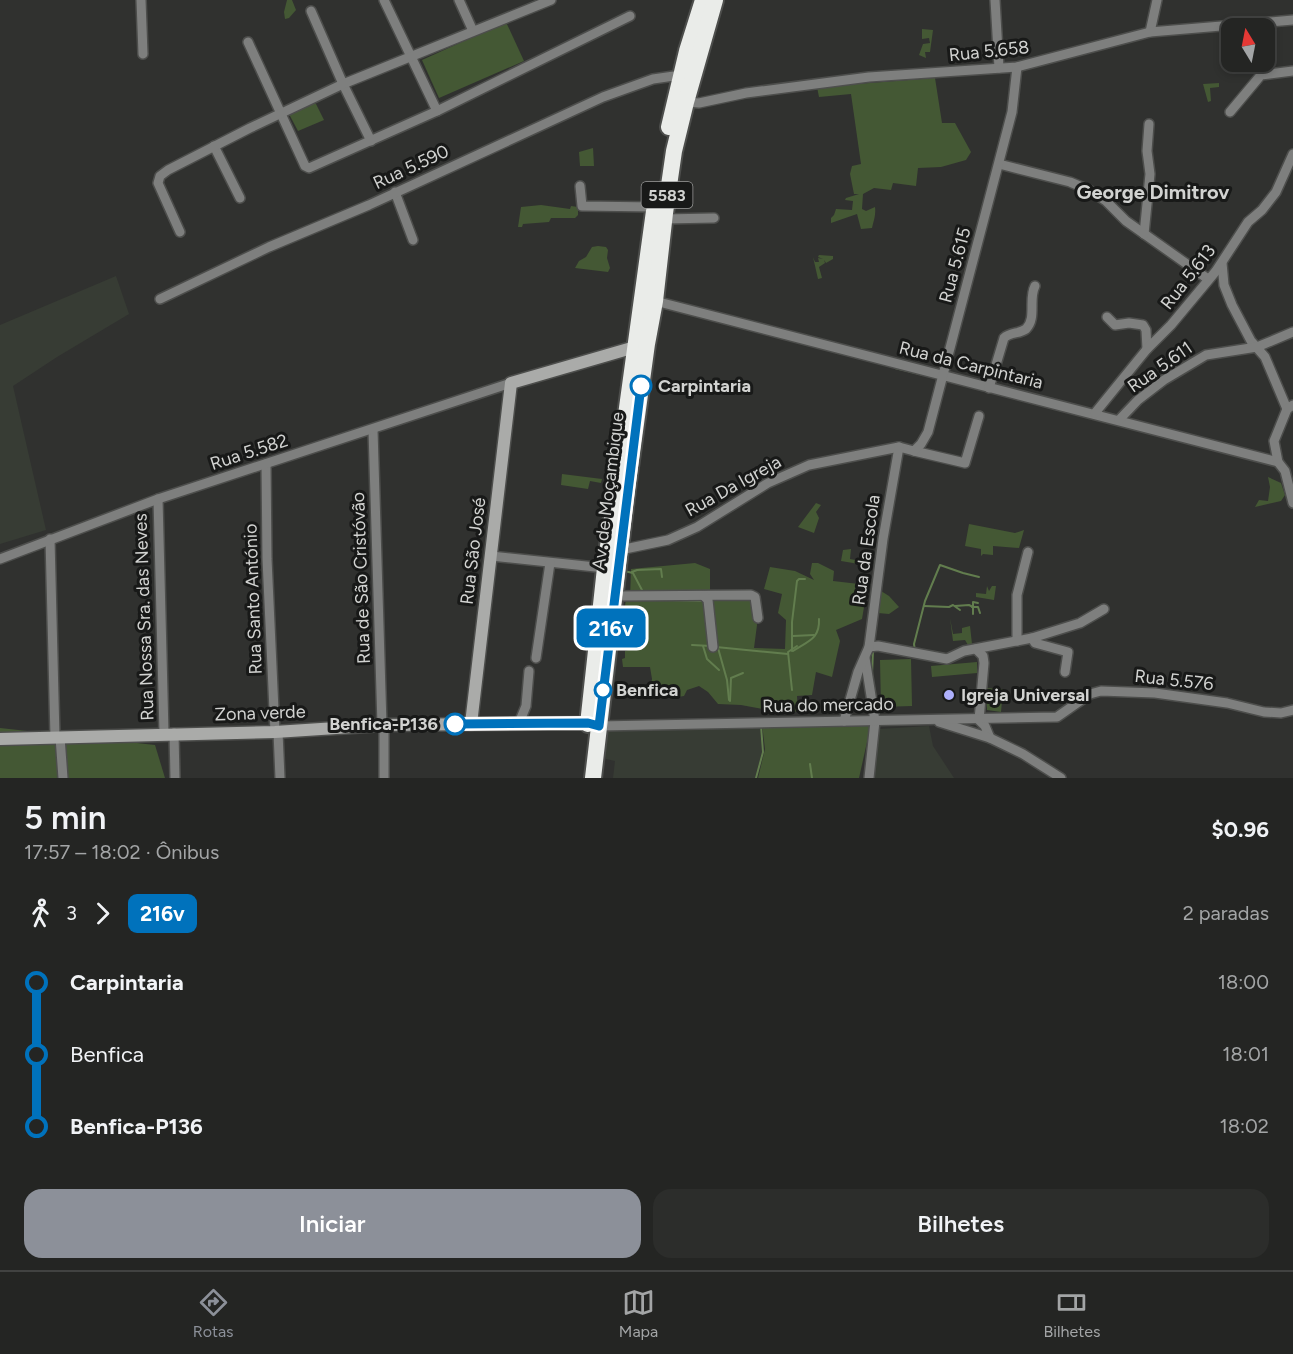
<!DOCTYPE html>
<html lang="pt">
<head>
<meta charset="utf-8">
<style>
	:root { --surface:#242523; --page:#2c2d2b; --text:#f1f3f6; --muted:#a3a5a6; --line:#414241; --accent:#8c9099 }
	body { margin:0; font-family:Figtree,sans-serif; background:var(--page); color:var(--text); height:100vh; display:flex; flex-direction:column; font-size:22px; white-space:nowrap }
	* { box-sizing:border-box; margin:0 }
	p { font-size:20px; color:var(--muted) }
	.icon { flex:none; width:33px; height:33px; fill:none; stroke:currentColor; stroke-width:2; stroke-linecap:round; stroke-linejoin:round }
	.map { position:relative; height:778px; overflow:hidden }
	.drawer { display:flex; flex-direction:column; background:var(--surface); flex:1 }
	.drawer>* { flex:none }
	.badge { padding:0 12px; border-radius:9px; font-size:21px; line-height:39px }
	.needle { width:39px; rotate:350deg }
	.buttons { position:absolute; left:1221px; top:18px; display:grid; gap:12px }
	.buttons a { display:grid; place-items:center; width:54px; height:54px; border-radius:12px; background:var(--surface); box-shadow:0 3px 9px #0003,0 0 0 2px var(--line); font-size:30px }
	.map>.badge { position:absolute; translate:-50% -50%; box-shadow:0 0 0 3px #fff }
	.legs { display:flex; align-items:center; gap:9px; height:66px; padding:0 24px; font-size:20px }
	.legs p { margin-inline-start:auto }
	.head { display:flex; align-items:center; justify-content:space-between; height:102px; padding:0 24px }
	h1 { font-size:33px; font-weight:600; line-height:45px }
	.cta { display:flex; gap:12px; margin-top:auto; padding:12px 24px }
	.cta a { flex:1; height:69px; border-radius:18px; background:var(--accent); color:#fff; font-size:24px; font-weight:600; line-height:69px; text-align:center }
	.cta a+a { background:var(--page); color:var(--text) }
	ul { padding:0 24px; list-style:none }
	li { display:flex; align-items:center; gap:21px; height:72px; font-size:22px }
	li i { display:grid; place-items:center; width:9px; height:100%; margin:0 8px; background:currentColor }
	li i::after { content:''; width:15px; height:15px; margin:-8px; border:4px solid; border-radius:50%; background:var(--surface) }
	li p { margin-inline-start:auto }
	li:first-child i { background:linear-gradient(#0000 50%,currentColor 0) }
	li:last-child i { background:linear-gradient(currentColor 50%,#0000 0) }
	.menu { display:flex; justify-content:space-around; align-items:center; height:84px; border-top:2px solid var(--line); background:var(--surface); font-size:16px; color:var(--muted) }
	.menu a { display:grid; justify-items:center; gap:3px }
	.menu .on { color:var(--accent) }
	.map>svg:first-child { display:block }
	.built { fill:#373c34 }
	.green { fill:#445834 }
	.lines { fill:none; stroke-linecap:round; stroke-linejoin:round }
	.stream { stroke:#627d4e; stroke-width:2 }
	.street-casing { stroke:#4d4e4c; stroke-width:12 }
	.secondary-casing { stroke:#4d4e4c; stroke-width:15 }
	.highway-casing { stroke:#4d4e4c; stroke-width:20 }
	.street { stroke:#7e7f7e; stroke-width:9 }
	.secondary { stroke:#aaaba9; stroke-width:12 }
	.highway { stroke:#eaece9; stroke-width:16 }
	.line-1-casing { stroke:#fff; stroke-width:14 }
	.line-1 { stroke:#0072bc; stroke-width:9 }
	.stop-1-dot { fill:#fff; stroke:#0072bc; stroke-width:3 }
	.poi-dot { fill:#adaffb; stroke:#181918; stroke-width:2 }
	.labels { text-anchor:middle; stroke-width:6; stroke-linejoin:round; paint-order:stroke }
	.shield { fill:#181918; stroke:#9a9b9a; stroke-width:1.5 }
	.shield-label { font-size:16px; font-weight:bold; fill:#d2d3d1 }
	.street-label { font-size:18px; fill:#d2d3d1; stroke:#181918 }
	.stop-label { font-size:18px; font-weight:bold; fill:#d2d3d1; stroke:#181918; text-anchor:start }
	.poi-label { font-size:18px; font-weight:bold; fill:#d2d3d1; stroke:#181918; text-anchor:start }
	.neighbourhood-label { font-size:20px; font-weight:bold; fill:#d2d3d1; stroke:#181918 }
</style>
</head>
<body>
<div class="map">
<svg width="1293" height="778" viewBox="0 0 1293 778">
	<rect width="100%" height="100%" fill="#30312f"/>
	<!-- built -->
	<g class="built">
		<path d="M116 276 129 314 57 357 13 386 46 530 0 544V325Z"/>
		<path d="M760 723 762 752 755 778H613L615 761 606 759 603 746 608 728Z"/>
		<path d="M929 726 933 746 954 778H874L879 729Z"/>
	</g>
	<!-- green -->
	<g class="green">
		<path d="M287 0H292L296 10 289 18 285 19 284 12Z"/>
		<path d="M506 22 524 61 439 98 422 60Z"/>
		<path d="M922 29 933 30 930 52H925L926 58 919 55 923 44 930 43 929 38 922 39Z"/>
		<path d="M935 78 942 123H955L971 152 966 160 941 167 918 168 916 186 893 183 891 190 874 188 863 194 862 209 866 211 875 207C876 214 874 220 872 228L861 229 857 214 831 223V218L834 215 836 209 852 210 853 201 845 200 846 198 859 194H854L850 174 852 166 861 164 851 94 819 97 817 87Z"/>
		<path d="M1219 83V87L1210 88 1211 101 1208 102 1203 84Z"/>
		<path d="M312 102 316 104 324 120 298 131 289 114Z"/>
		<path d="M593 148 594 166H580L579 152Z"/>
		<path d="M541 205 570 209 571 206 578 207V215L575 218H551L549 222 523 224 522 227H518L521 207Z"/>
		<path d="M598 246 606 247 608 250 607 258 610 268 608 272 575 268 579 261 586 257 592 247Z"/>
		<path d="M819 255 833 256V259L826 263 824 260 825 263 819 267 822 278 818 279 813 257 815 262H819L818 258 823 259 818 257Z"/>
		<path d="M562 474 602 479 601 483 590 481 588 489 561 485Z"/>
		<path d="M1268 477 1281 483 1285 495 1281 501 1255 507 1259 500 1268 501 1270 487Z"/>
		<path d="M816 503 821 505 816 512 819 518 814 533 798 527Z"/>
		<path d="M969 524 1015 533 1024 530 1019 548 993 546V555L983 554 981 556V549L965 546Z"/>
		<path d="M851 549 850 559 866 562 865 565 841 561 843 550Z"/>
		<path d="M695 563 710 569V596L753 598 757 625 754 648 785 649 786 620 778 613 782 594 764 589 770 567 795 571 814 580 810 574 812 563H818L834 571 833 581 859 584 867 589 862 619 836 630 840 641 832 677 816 672 812 695 797 696 798 711 784 713 741 705 718 704 708 692 699 686 687 690 684 696 671 698 668 694 649 699 652 679 650 667H623L622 659 625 658V651L632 649 630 643 619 648 626 599H630L631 569Z"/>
		<path d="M987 586 989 591 992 586H996L994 600 976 597V593L986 594Z"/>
		<path d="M881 591 889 596 899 607 889 614 878 613Z"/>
		<path d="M950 618 953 634 962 633V628L970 626 972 644 968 645 965 640 953 641Z"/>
		<path d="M911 659 912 706 881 707 880 660Z"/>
		<path d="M977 662V673L932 677 931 666Z"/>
		<path d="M986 688 1003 689 1001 712 987 710Z"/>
		<path d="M762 724H871L859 778H758L765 749Z"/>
		<path d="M0 728 155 745 165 778H0Z"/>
	</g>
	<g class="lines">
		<!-- stream -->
		<g class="stream">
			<path d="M895 368 924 375"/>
			<path d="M639 462 642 438"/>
			<path d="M624 571 633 573 643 592"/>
			<path d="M632 572 637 570 661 569 662 577"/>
			<path d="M671 600 704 601"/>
			<path d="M924 606 949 607 953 605 960 610"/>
			<path d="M955 606 969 605 973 607V614"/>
			<path d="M973 606V602L978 603"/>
			<path d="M972 607H978L980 613"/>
			<path d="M793 636 814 635"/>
			<path d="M692 645 711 646"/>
			<path d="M703 646 707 659 719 670"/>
			<path d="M716 647 788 654"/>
			<path d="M718 648 727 680 729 700"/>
			<path d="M792 651V622L797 581 799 579H805"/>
			<path d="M793 651C808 641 820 639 819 619"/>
			<path d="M915 651 914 644 925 601 940 565 963 573 979 577"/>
			<path d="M872 675 873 650"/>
			<path d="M792 690 788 652 797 646"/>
			<path d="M730 701 731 678 743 673"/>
			<path d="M810 764 812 778"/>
			<path d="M756 778 763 752 761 726"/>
		</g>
		<!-- street casing -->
		<g class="street-casing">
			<g id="street">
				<path d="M141 0 143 54"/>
				<path d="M384 0 437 111"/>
				<path d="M459 0 473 31"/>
				<path d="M995 0 999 68"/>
				<path d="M311 11 343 84 371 141"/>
				<path d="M1150 32 1157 0"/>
				<path d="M248 42 305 166 309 168 437 111 630 16"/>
				<path d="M1258 62 1261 75"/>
				<path d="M686 102 699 103 746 93 869 77 1017 67 1150 32 1293 20"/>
				<path d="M1230 112 1261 75 1293 71"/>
				<path d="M214 146 240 198"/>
				<path d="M999 164 1070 182 1089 190 1106 201 1126 221 1208 279"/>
				<path d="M580 186 582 206 655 207"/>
				<path d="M395 192 413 240"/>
				<path d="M664 219 714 218"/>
				<path d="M180 232 158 183 160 176 168 170 250 128 343 84 551 0"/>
				<path d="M1144 234 1150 174 1147 151 1149 124"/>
				<path d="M1222 263 1224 285 1232 305 1251 341 1265 357 1287 409"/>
				<path d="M160 299 269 247 369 205 603 97 653 79 681 75"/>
				<path d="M655 301 1278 462"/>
				<path d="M1107 317 1115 325 1129 323 1143 325 1146 330 1147 349"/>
				<path d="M989 388 1004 338C1010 332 1019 334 1026 329 1037 318 1028 299 1035 286"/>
				<path d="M1293 405 1287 409 1274 441 1278 462 1285 471 1293 503"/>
				<path d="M1095 413 1147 349 1171 325 1216 271 1248 222 1262 210 1276 192 1293 154"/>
				<path d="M1119 420 1138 400 1164 380 1206 355 1257 347 1293 332"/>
				<path d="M373 430 382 725"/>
				<path d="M914 451 965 463 979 416"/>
				<path d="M266 464 267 559 275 732"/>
				<path d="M158 499 164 733"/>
				<path d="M50 539 55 737"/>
				<path d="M620 550 668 540 697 527 768 483 809 465 899 447 914 451 921 444 928 432 1012 112 1017 67"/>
				<path d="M491 556 605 568"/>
				<path d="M0 559 158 499 511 383"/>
				<path d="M615 596 751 595 755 597 758 618"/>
				<path d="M704 596 708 600 713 647"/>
				<path d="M1032 638 1035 643 1068 652 1065 672"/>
				<path d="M1017 641V595L1028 552"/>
				<path d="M869 647 878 646 947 659 964 651 1032 638 1080 623 1104 609"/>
				<path d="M976 649 983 656 984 663 979 720 985 726 990 738"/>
				<path d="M536 658 550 563"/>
				<path d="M865 658 875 721 869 778"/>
				<path d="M844 721 858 672 869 647 883 539 899 447"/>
				<path d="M939 722 990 738 1023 754 1061 778"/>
				<path d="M519 723 526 706 529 671"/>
				<path d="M599 726 1057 717 1090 694 1101 691 1155 693 1227 703 1264 712 1281 713 1293 710"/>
				<path d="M278 732 280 778"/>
				<path d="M174 733 175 778"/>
				<path d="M60 737 63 778"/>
				<path d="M384 778V725"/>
			</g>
		</g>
		<!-- secondary casing -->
		<g class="secondary-casing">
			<g id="secondary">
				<path d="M471 724 511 383 642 345"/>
				<path d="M0 739 275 732 382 725 588 723 595 725"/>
			</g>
		</g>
		<!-- highway casing -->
		<g class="highway-casing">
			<g id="highway">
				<path d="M669 127 687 51 703 0"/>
				<path d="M588 724 605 568 654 211"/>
				<path d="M593 778 627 489 647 344 655 301 665 213 674 151 686 102 715 0"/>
			</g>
		</g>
		<!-- street -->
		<use href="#street" class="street"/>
		<!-- secondary -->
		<use href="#secondary" class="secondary"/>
		<!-- highway -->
		<use href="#highway" class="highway"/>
	</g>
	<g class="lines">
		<!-- line-1 casing -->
		<g class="line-1-casing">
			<path id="line-1" d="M455 724 588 723 599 726 641 386"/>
		</g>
		<!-- line-1 -->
		<use href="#line-1" class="line-1"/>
	</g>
	<!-- markers -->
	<g class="stop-1-dot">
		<circle cx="641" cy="386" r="10"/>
		<circle cx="603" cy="690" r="8"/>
		<circle cx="455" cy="724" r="10"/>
	</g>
	<circle class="poi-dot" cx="949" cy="695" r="6"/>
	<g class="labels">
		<!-- shield labels -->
		<rect class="shield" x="641.5" y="182" width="51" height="26" rx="4.5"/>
		<g class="shield-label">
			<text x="667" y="201">5583</text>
		</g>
		<!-- street labels -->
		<g class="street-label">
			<text transform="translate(989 51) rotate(-6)" y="6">Rua 5.658</text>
			<text transform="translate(411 167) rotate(-25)" y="6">Rua 5.590</text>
			<text transform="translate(955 265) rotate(-75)" y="6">Rua 5.615</text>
			<text transform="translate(1188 277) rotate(-52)" y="6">Rua 5.613</text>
			<text transform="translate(971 365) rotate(14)" y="6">Rua da Carpintaria</text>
			<text transform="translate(1160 367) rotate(-35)" y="6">Rua 5.611</text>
			<text transform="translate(249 452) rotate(-18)" y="6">Rua 5.582</text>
			<text transform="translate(733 486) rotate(-29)" y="6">Rua Da Igreja</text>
			<text transform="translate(608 491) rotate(-83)" y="6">Av. de Moçambique</text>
			<text transform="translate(866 550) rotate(-82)" y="6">Rua da Escola</text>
			<text transform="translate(473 551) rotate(-83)" y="6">Rua São José</text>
			<text transform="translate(361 578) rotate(-92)" y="6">Rua de São Cristóvão</text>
			<text transform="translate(253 599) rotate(-92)" y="6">Rua Santo António</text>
			<text transform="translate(144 617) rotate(-92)" y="6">Rua Nossa Sra. das Neves</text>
			<text transform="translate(1174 680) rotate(6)" y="6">Rua 5.576</text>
			<text transform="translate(828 705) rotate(-1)" y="6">Rua do mercado</text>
			<text transform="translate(260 713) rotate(-2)" y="6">Zona verde</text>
		</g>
		<!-- stop labels -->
		<g class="stop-label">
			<text x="658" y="392">Carpintaria</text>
			<text x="616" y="696">Benfica</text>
			<text x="438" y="730" text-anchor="end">Benfica-P136</text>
		</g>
		<!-- poi labels -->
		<g class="poi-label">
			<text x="961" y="701">Igreja Universal</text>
		</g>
		<!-- neighbourhood labels -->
		<g class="neighbourhood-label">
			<text x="1153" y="199">George Dimitrov</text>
		</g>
	</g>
</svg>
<div class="buttons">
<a><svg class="needle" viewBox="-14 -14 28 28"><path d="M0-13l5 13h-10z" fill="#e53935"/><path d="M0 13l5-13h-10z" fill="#a3a5a6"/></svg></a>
</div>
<b class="badge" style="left:611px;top:628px;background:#0072bc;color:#fff">216v</b>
</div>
<section class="drawer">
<div class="head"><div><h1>5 min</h1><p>17:57 – 18:02 · Ônibus</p></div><b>$0.96</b></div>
<div class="legs"><svg class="icon" aria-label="walk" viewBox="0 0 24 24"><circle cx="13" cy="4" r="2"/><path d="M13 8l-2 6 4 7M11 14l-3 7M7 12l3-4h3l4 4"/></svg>3<svg class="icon" aria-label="forward" viewBox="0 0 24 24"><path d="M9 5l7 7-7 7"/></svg><b class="badge" style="background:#0072bc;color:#fff">216v</b><p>2 paradas</p></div>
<ul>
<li><i style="color:#0072bc"></i><b>Carpintaria</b><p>18:00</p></li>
<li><i style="color:#0072bc"></i><span>Benfica</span><p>18:01</p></li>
<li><i style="color:#0072bc"></i><b>Benfica-P136</b><p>18:02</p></li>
</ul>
<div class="cta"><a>Iniciar</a><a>Bilhetes</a></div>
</section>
<nav class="menu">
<a class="on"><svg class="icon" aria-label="directions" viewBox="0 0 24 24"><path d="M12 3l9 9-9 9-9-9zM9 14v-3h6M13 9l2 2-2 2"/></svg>Rotas</a>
<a><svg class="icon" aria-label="map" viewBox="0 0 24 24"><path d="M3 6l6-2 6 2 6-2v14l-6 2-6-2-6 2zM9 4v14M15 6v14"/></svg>Mapa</a>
<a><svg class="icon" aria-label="tickets" viewBox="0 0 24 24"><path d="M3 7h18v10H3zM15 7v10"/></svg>Bilhetes</a>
</nav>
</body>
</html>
